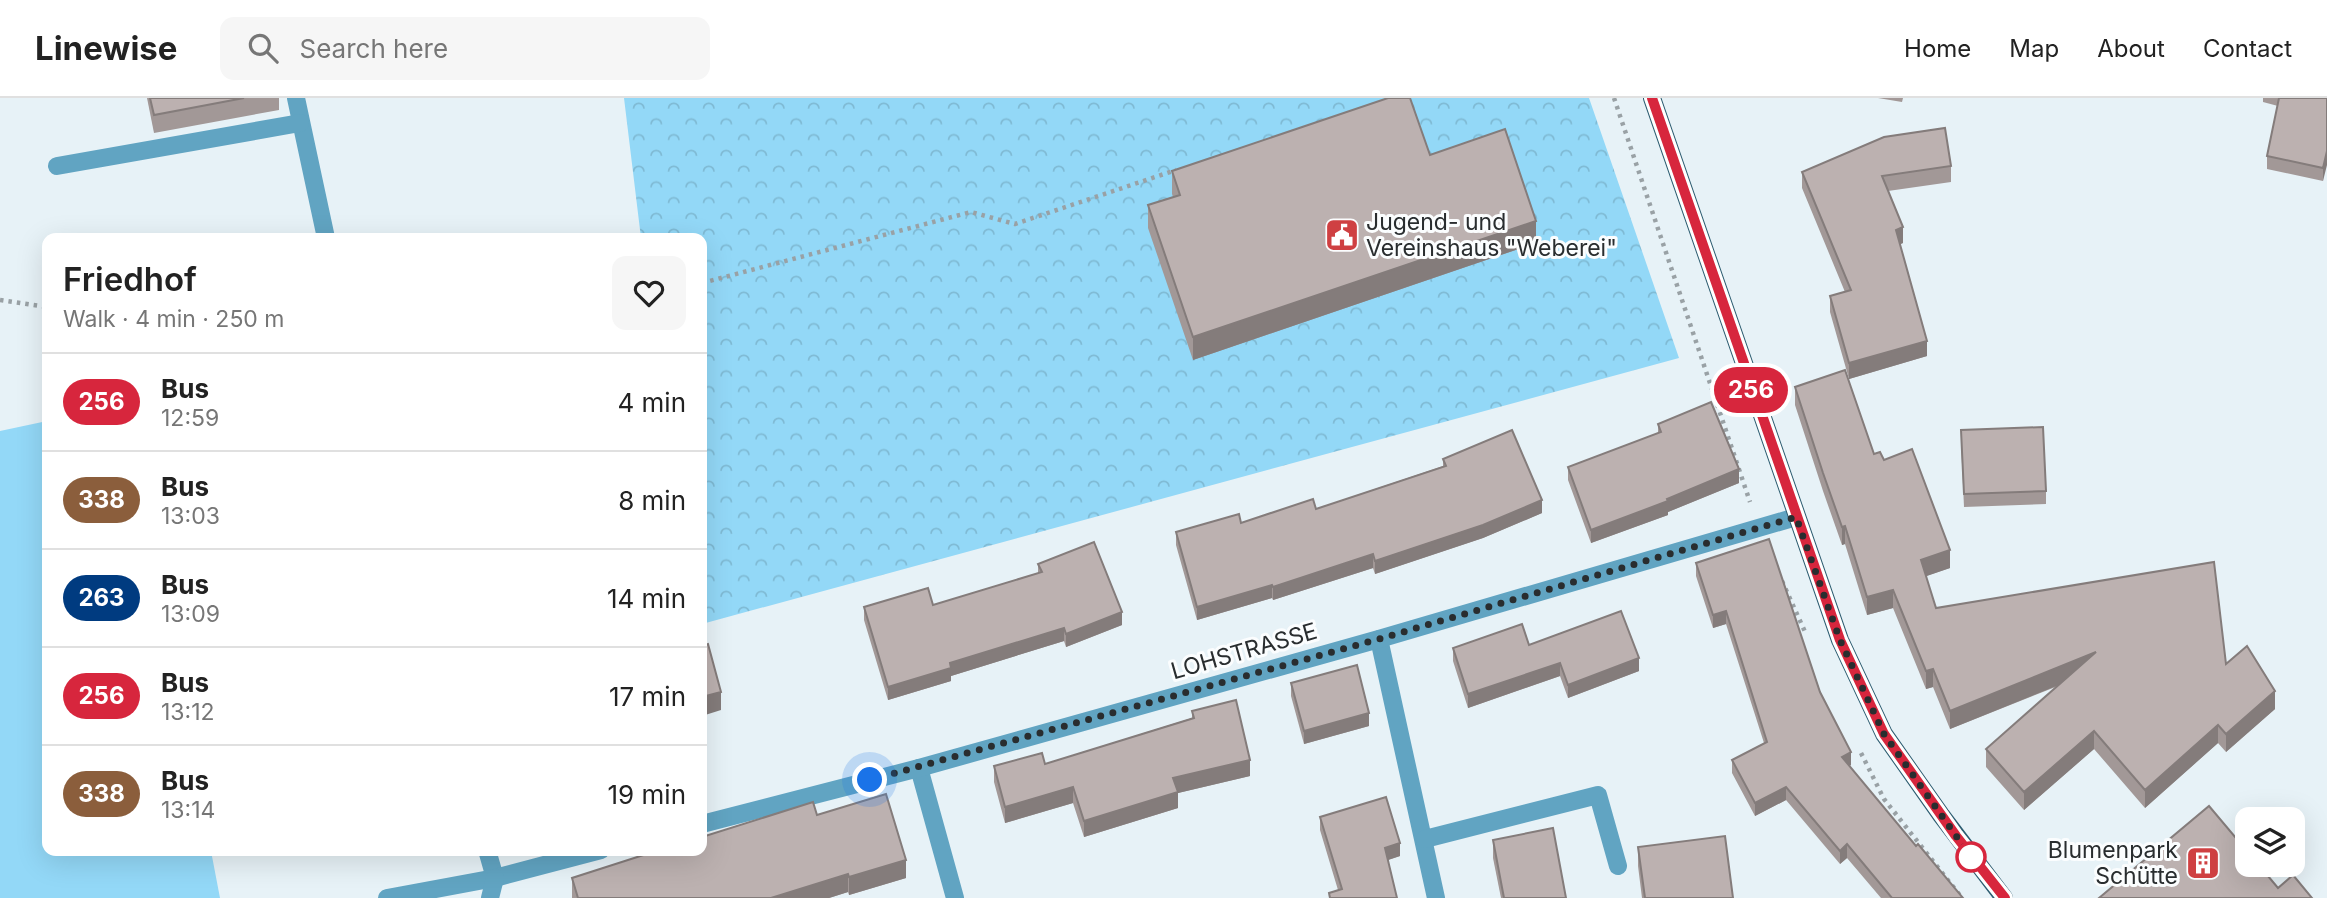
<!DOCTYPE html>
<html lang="en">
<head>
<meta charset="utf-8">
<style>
	:root { --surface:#fff; --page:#f6f6f6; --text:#222; --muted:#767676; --line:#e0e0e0 }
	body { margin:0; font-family:Inter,sans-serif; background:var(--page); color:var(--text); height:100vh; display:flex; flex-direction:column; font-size:26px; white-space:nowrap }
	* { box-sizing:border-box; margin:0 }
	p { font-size:23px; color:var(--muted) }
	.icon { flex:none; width:38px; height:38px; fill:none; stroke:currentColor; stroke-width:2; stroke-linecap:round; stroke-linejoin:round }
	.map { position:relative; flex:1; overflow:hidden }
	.drawer { position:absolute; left:42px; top:135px; width:665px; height:623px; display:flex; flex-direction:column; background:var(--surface); border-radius:14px; box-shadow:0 7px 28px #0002 }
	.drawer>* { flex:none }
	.badge { padding:0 14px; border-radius:23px; font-size:24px; line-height:46px }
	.buttons { position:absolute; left:2235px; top:709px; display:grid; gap:14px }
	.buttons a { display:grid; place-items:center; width:70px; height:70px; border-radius:14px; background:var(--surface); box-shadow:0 7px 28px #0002; font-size:35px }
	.you { position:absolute; width:35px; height:35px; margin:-18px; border:5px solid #fff; border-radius:50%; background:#1a73e8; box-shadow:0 0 0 10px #1a73e833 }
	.map>.badge { position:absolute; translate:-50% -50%; box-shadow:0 0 0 4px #fff }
	.round { display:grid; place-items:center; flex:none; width:74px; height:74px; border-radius:14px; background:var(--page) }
	.overview { display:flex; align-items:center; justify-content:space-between; height:119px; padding:0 21px }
	h1 { font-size:33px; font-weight:600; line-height:52px }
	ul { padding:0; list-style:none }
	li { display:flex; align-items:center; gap:21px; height:98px; padding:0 21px; border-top:2px solid var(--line) }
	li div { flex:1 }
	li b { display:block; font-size:26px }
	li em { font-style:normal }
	li .badge { min-width:77px; font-weight:700; text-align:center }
	header { display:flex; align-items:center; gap:42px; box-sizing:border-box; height:98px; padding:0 35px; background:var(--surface); border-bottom:2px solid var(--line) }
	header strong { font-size:33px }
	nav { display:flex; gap:38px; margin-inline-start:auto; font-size:24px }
	.search { width:490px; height:63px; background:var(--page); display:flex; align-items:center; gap:18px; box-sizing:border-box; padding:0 24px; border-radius:14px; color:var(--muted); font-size:26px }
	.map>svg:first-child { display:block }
	.grass { fill:#93d8f7 }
	.park { fill:url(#park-crowns) }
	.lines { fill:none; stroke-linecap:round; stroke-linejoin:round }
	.path { stroke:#99a1a5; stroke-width:4.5; stroke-dasharray:3.5 5; stroke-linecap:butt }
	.minor { stroke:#61a4c2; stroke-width:18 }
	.major { stroke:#2c5c70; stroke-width:18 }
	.wall { fill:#a29897 }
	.shaded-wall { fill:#847c7b }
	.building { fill:#bcb1b0; stroke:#847c7b; stroke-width:2 }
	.line-casing { stroke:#fff; stroke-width:16 }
	.line { stroke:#d7263d; stroke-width:10 }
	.walk { stroke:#292d2f; stroke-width:7; stroke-dasharray:0 12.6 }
	.stop-dot { fill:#fff; stroke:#d7263d; stroke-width:3.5 }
	.labels { text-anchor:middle; stroke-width:6; stroke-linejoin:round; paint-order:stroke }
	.poi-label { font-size:23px; fill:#292d2f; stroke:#fbfdfe; text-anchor:start }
	.street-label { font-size:23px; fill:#292d2f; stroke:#fbfdfe }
</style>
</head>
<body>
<header>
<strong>Linewise</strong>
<div class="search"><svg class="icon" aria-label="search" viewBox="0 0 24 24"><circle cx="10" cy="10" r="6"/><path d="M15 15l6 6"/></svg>Search here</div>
<nav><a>Home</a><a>Map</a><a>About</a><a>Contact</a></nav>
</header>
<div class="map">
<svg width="2327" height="800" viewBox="0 0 2327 800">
	<defs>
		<pattern id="park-crowns" width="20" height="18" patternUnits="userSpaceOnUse" patternTransform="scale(1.75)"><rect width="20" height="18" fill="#93d8f7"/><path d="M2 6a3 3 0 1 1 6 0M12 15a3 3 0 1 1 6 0" fill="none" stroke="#7fbad4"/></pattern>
	</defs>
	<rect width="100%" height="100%" fill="#e7f2f7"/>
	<!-- grass -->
	<path class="grass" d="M47 323V752L211 753 220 800H0V333Z"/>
	<!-- park -->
	<path class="park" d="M624 0H1589L1679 260 702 526V140H641Z"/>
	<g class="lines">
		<!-- path -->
		<g class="path">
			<path d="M1614 0 1750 404"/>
			<path d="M702 185 971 114 1015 126 1176 72"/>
			<path d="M0 202 47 209"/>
			<path d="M1782 483 1806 536"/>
			<path d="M1861 655 1884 701 1962 800"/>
		</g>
		<!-- minor -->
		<g class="minor">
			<path d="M296 0 326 140"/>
			<path d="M57 68 300 25"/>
			<path d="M1379 541 1436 800"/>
			<path d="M919 670 955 800"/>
			<path d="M702 726 919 670 1379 541 1796 419"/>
			<path d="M1425 741 1598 697 1618 768"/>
			<path d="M487 752 495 780"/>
			<path d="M387 800 495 780 601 752"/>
			<path d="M490 800 495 780"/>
		</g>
		<!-- major -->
		<path class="major" d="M1652 0 1840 542 1884 636 1941 717 2004 800"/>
	</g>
	<!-- wall -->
	<g class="wall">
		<path d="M147 0H279V12L154 35Z"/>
		<path d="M1878 0H1903L1902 4Z"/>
		<path d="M2263 0H2327L2323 83 2267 71V58L2278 8 2263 4Z"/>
		<path d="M1430 57 1536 145 1193 262 1148 130V107L1173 99 1172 96V73Z"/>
		<path d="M1951 68V84L1888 93 1903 145 1900 146 1927 258 1849 281 1830 214V198L1845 194 1802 90V74Z"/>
		<path d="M1795 289 1874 356 1884 362 1950 470 1926 478 1936 510 2226 566 2275 611 2226 654 2218 645 2145 710 2094 651 2024 712 1986 669V651L2058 588 1950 631 1933 589 1926 591 1893 510 1867 517 1845 446 1842 447 1823 393 1795 307Z"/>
		<path d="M1658 326 1739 385 1668 414V417L1591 445 1568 382V369L1658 335Z"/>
		<path d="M1961 345 2046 393V406L1964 409Z"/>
		<path d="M1443 361 1542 415 1483 440 1375 476 1373 470 1273 502 1272 500 1197 522 1176 447V434L1241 425 1316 411 1443 368Z"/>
		<path d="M1696 465 1820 594 1851 667 1849 668 1916 748 1963 800H1881L1847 760 1840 766 1786 702 1755 718 1732 675V662L1764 645 1726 526 1713 530 1696 478Z"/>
		<path d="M1038 466 1122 527 1066 549 1064 543 951 578V583L888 602 864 522V509L933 507 1038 475Z"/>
		<path d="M1529 547 1639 573 1568 600 1560 578 1468 610 1453 563V550Z"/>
		<path d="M1291 585 1369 628 1304 646 1291 598Z"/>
		<path d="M1192 613 1250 678 1178 695V710L1084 739 1073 705 1005 725 994 684V668L1045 666 1192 620Z"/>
		<path d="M817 717 906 780 849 797 848 794 829 800H572V780Z"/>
		<path d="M1320 719 1400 758 1388 762 1397 800H1329V795L1338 792 1320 732Z"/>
		<path d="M1493 742 1566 800H1501L1493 760Z"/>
		<path d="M1638 749 1733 800H1642L1638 768Z"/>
	</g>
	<!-- shaded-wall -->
	<g class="shaded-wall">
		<path d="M2327 53V67L2323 83V70Z"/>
		<path d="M1536 123V145L1193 262V239Z"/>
		<path d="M1903 129V145L1896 148V132Z"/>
		<path d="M1927 243V258L1849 281V265Z"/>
		<path d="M1739 371V385L1668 414V417L1591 445V432Z"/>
		<path d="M1542 402V415L1483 440 1375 476V463Z"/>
		<path d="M1845 428V446L1842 447V429Z"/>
		<path d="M1950 452V470L1921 480V462Z"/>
		<path d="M1373 456V470L1273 502V489Z"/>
		<path d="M1272 487V500L1197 522V509Z"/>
		<path d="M1893 492V510L1867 517V499Z"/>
		<path d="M1726 513V526L1713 530V517Z"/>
		<path d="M1122 514V527L1066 549V536Z"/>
		<path d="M1064 530V543L951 578V583L888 602V589L950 565Z"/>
		<path d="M2096 554V572L1950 631V613Z"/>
		<path d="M1639 560V573L1568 600V587Z"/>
		<path d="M1560 565V578L1468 610V596Z"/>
		<path d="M1933 571V589L1926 591V573Z"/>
		<path d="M2275 593V611L2226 654V636Z"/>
		<path d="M721 594V612L702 618V599Z"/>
		<path d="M1369 615V628L1304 646V633Z"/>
		<path d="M2218 627V645L2145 710V692Z"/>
		<path d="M2094 633V651L2024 712V694Z"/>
		<path d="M1851 654V667L1842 672V659Z"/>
		<path d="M1250 662V678L1178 695V710L1084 739V723L1173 680Z"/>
		<path d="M1073 689V705L1005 725V709Z"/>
		<path d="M1786 689V702L1755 718V705Z"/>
		<path d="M1400 745V758L1385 763V750Z"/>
		<path d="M1847 746V760L1840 766V753Z"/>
		<path d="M906 762V780L849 797V779Z"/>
		<path d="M848 776V794L829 800H771Z"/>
	</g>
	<!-- building -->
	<g class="building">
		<path d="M150 0H244L154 17Z"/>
		<path d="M1388 0H1410L1430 57 1505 31 1536 123 1193 239 1148 107 1180 97 1172 73Z"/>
		<path d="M2279 0H2327V53L2323 70 2267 58Z"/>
		<path d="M1945 30 1951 68 1882 78 1903 129 1896 132 1927 243 1849 265 1830 198 1851 192 1802 74 1884 39Z"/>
		<path d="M1845 272 1874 356 1880 354 1884 362 1912 351 1950 452 1921 462 1936 510 2214 464 2226 566 2247 548 2275 593 2226 636 2218 627 2145 692 2094 633 2024 694 1986 651 2096 554 1950 613 1933 571 1926 573 1893 492 1867 499 1845 428 1842 429 1823 375 1795 289Z"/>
		<path d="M1711 304 1739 371 1667 401 1668 403 1591 432 1568 369 1661 334 1658 326Z"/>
		<path d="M2043 329 2046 393 1964 396 1961 332Z"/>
		<path d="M1512 332 1542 402 1483 427 1375 463 1373 456 1273 489 1272 487 1197 509 1176 434 1239 416 1241 425 1313 401 1316 411 1446 368 1443 361Z"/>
		<path d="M1769 441 1820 594 1851 654 1842 659 1916 748 1918 746 1963 800H1892L1847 746 1840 753 1786 689 1755 705 1732 662 1767 644 1726 513 1713 517 1696 465Z"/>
		<path d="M1094 444 1122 514 1066 536 1064 530 950 565 951 570 888 589 864 509 928 490 933 507 1042 474 1038 466Z"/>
		<path d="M1621 513 1639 560 1568 587 1560 565 1468 596 1453 550 1522 526 1529 547Z"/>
		<path d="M708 546 721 594 702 599V548Z"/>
		<path d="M1357 567 1369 615 1304 633 1291 585Z"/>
		<path d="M1236 602 1250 662 1173 680 1178 694 1084 723 1073 689 1005 709 994 668 1042 655 1045 666 1194 620 1192 613Z"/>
		<path d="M886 696 906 762 849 779 848 776 771 800H578L572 780 659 752H702V739L813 704 817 717Z"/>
		<path d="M1386 699 1400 745 1385 750 1397 800H1330L1329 795 1342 791 1320 719Z"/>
		<path d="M2209 708 2247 753V766H2258L2278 790 2293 777 2312 800H2099Z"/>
		<path d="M1553 730 1566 800H1504L1493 742Z"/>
		<path d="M1725 738 1733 800H1645L1638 749Z"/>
	</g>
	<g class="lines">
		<!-- line casing -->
		<g class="line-casing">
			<path id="line" d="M1652 0 1840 542 1884 636 1956 738 2005 800"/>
		</g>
		<!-- line -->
		<use href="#line" class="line"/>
		<!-- walk -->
		<path class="walk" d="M870 682 1379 541 1796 419 1840 542 1884 636 1971 759"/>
	</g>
	<!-- icons -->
	<defs>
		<g id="civic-square" transform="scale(1.75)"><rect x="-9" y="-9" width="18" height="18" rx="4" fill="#cf4042" stroke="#fbfdfe"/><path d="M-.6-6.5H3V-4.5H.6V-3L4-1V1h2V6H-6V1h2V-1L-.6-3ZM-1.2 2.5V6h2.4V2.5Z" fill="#fff"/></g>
		<g id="building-square" transform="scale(1.75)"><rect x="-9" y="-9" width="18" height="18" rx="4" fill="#cf4042" stroke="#fbfdfe"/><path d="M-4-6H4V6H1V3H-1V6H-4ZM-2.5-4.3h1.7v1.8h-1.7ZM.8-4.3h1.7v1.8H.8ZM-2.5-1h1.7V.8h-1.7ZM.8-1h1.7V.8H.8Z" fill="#fff"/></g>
	</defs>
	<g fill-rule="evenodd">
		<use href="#civic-square" x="1342" y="137"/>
		<use href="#building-square" x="2203" y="765"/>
	</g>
	<!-- markers -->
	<circle class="stop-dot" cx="1971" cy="759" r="14"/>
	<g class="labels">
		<!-- poi labels -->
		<g class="poi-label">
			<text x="1366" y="132">Jugend- und<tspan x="1366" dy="26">Vereinshaus "Weberei"</tspan></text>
			<text x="2178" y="760" text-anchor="end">Blumenpark<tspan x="2178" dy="26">Schütte</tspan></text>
		</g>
		<!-- street labels -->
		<g class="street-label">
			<text transform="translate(1244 553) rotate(-16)" y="8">LOHSTRASSE</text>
		</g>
	</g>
</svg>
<div class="buttons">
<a><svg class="icon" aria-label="layers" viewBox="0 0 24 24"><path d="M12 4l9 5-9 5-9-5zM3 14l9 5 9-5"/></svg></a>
</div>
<div class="you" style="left:870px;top:682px"></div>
<b class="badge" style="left:1751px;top:292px;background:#d7263d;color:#fff">256</b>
<section class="drawer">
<div class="overview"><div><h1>Friedhof</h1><p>Walk · 4 min · 250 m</p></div><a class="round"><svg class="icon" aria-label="heart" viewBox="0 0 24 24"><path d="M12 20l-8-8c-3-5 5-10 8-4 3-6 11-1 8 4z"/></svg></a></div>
<ul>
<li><span class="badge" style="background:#d7263d;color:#fff">256</span><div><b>Bus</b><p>12:59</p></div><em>4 min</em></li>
<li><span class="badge" style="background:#8b5e3c;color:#fff">338</span><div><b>Bus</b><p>13:03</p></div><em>8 min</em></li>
<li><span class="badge" style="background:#003b80;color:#fff">263</span><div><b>Bus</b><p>13:09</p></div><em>14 min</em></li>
<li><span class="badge" style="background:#d7263d;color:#fff">256</span><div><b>Bus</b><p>13:12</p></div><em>17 min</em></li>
<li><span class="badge" style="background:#8b5e3c;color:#fff">338</span><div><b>Bus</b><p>13:14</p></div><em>19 min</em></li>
</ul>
</section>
</div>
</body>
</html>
